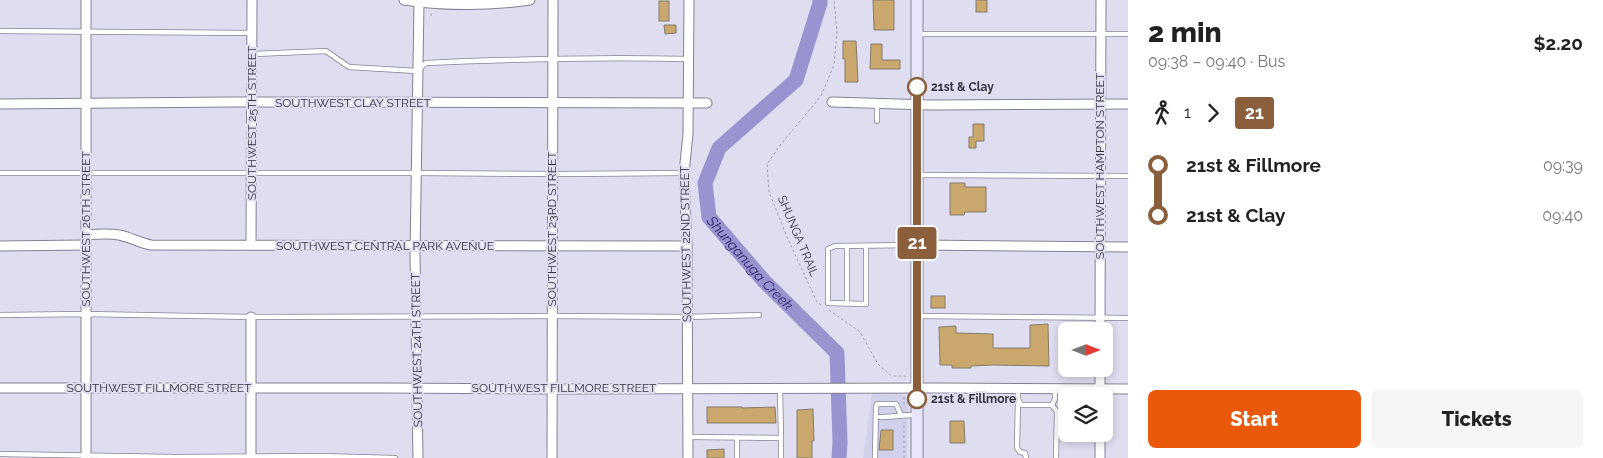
<!DOCTYPE html>
<html lang="en">
<head>
<meta charset="utf-8">
<style>
	:root { --surface:#fff; --page:#f6f6f6; --text:#222; --muted:#767676; --accent:#ea580c }
	body { margin:0; font-family:Raleway,sans-serif; background:var(--page); color:var(--text); height:100vh; display:flex; flex-direction:column; font-size:19px; white-space:nowrap }
	* { box-sizing:border-box; margin:0 }
	p { font-size:16px; color:var(--muted) }
	.icon { flex:none; width:28px; height:28px; fill:none; stroke:currentColor; stroke-width:2; stroke-linecap:round; stroke-linejoin:round }
	.map { position:relative; flex:1; overflow:hidden }
	.sheet { display:flex; flex-direction:column; background:var(--surface); width:475px }
	.sheet>* { flex:none }
	.badge { padding:0 10px; border-radius:4px; font-size:18px; line-height:32px }
	.needle { width:32px; rotate:90deg }
	.fabs { position:absolute; left:1058px; top:322px; display:grid; gap:10px }
	.fabs a { display:grid; place-items:center; width:55px; height:55px; border-radius:8px; background:var(--surface); box-shadow:0 2px 8px #0003; font-size:25px }
	.map>.badge { position:absolute; translate:-50% -50%; box-shadow:0 0 0 2px #fff }
	.legs { display:flex; align-items:center; gap:8px; height:55px; padding:0 20px; font-size:16px }
	.legs p { margin-inline-start:auto }
	.overview { display:flex; align-items:center; justify-content:space-between; height:85px; padding:0 20px }
	h1 { font-size:28px; font-weight:800; line-height:38px }
	.cta { display:flex; gap:10px; margin-top:auto; padding:10px 20px }
	.cta a { flex:1; height:58px; border-radius:8px; background:var(--accent); color:#fff; font-size:20px; font-weight:800; line-height:58px; text-align:center }
	.cta a+a { background:var(--page); color:var(--text) }
	ul { padding:0 20px; list-style:none }
	li { display:flex; align-items:center; gap:18px; height:50px; font-size:19px }
	li i { display:grid; place-items:center; width:8px; height:100%; margin:0 6px; background:currentColor }
	li i::after { content:''; width:12px; height:12px; margin:-6px; border:4px solid; border-radius:50%; background:var(--surface) }
	li p { margin-inline-start:auto }
	li:first-child i { background:linear-gradient(#0000 50%,currentColor 0) }
	li:last-child i { background:linear-gradient(currentColor 50%,#0000 0) }
	main { display:flex; flex:1; min-height:0 }
	.map>svg:first-child { display:block }
	.built { fill:#d2d1eb }
	.lines { fill:none; stroke-linecap:round; stroke-linejoin:round }
	.river { stroke:#9894d0; stroke-width:15 }
	.building { fill:#caa76d; stroke:#847b6c }
	.lane-casing { stroke:#838293; stroke-width:6 }
	.street-casing { stroke:#838293; stroke-width:11 }
	.secondary-casing { stroke:#838293; stroke-width:13 }
	.path { stroke:#9d9cab; stroke-width:1; stroke-dasharray:2.5 2.5; stroke-linecap:butt }
	.lane { stroke:#fff; stroke-width:4.5 }
	.street { stroke:#fff; stroke-width:9 }
	.secondary { stroke:#e7e6fd; stroke-width:11 }
	.line-1-casing { stroke:#fff; stroke-width:11 }
	.line-1 { stroke:#8b5e3c; stroke-width:8 }
	.stop-1-dot { fill:#fff; stroke:#8b5e3c; stroke-width:2.5 }
	.labels { text-anchor:middle; stroke-width:4; stroke-linejoin:round; paint-order:stroke }
	.stop-label { font-size:12px; font-weight:bold; fill:#34343b; stroke:#dfdef1; text-anchor:start }
	.street-label { font-size:12px; fill:#34343b; stroke:#dfdef1 }
	.water-label { font-size:14px; font-style:italic; fill:#32256b; stroke:#dfdef1 }
</style>
</head>
<body>
<main>
<div class="map">
<svg width="1128" height="458" viewBox="0 0 1128 458">
	<rect width="100%" height="100%" fill="#dfdef1"/>
	<!-- built -->
	<path class="built" d="M872 393 900 394 905 396 908 400 907 458H863Z"/>
	<g class="lines">
		<!-- river -->
		<path class="river" id="s1" d="M820 0V3L796 80 719 148 705 183 709 217 764 281 837 353 840 442 839 458"/>
	</g>
	<!-- building -->
	<g class="building">
		<path d="M873 0H894V30H874Z"/>
		<rect x="976" y="0" width="11" height="12"/>
		<rect x="659" y="1" width="10" height="20"/>
		<path d="M664 25H676V33L665 34Z"/>
		<path d="M843 41H856L858 82H845V59H843Z"/>
		<path d="M871 44H882V60H900V69H870Z"/>
		<path d="M973 124H984V141H976V148H969V137H973Z"/>
		<path d="M950 183H965V187H986V212H965L964 215H950Z"/>
		<rect x="931" y="296" width="14" height="12"/>
		<path d="M1048 324 1049 366 993 365 971 366V368H952V365H940L939 327 956 326V333L993 334V348H1030V325Z"/>
		<path d="M707 407H742V408L775 407 776 423H707Z"/>
		<path d="M813 409 814 441H812V458H797V410Z"/>
		<path d="M950 421H964L965 443H950Z"/>
		<path d="M881 430H893V450H879Z"/>
		<path d="M724 449V458H707V450Z"/>
	</g>
	<g class="lines">
		<!-- lane casing -->
		<g class="lane-casing">
			<g id="lane">
				<path d="M0 31 252 33"/>
				<path d="M917 34H1128"/>
				<path d="M252 54 326 51 349 67 417 71 426 63C514 59 601 57 688 59"/>
				<path d="M877 121V104"/>
				<path d="M0 173H416L562 174 684 173"/>
				<path d="M918 175 1128 176"/>
				<path d="M866 246V304L828 303V249L835 246 917 245"/>
				<path d="M847 303V246"/>
				<path d="M0 315 86 314 251 317 552 316 687 317 759 315"/>
				<path d="M917 316 1128 318"/>
				<path d="M1018 388V399L1021 405H1052"/>
				<path d="M1018 399 1017 448 1020 452 1025 453 1026 458"/>
				<path d="M1052 405 1057 412 1056 458"/>
				<path d="M1052 405 1055 399V389"/>
				<path d="M880 417C892 417 903 415 916 415"/>
				<path d="M689 437 781 438 780 388"/>
				<path d="M737 438V458"/>
				<path d="M781 438V458"/>
				<path d="M0 454 174 457 318 456 395 458"/>
				<path d="M875 458 876 407 877 404H896L901 415"/>
			</g>
		</g>
		<!-- street casing -->
		<g class="street-casing">
			<g id="street">
				<path d="M404 0C445 6 489 6 530 0"/>
				<path d="M832 102 930 105 1128 104"/>
				<path d="M0 104 233 102 707 103"/>
				<path d="M86 235C97 234 108 233 119 235 130 237 140 243 151 245L687 246"/>
				<path d="M251 245 252 0"/>
				<path d="M917 245 1128 247"/>
				<path d="M0 246 86 245"/>
				<path d="M1100 331 1101 0"/>
				<path d="M0 388H381L562 389 933 388 1128 389"/>
				<path d="M1100 396V369"/>
				<path d="M1100 434V458"/>
				<path d="M86 458V0"/>
				<path d="M251 458V317"/>
				<path d="M418 458 415 255 419 2"/>
				<path d="M552 458 553 0"/>
				<path d="M688 458 687 246 684 173 688 134 689 0"/>
			</g>
		</g>
		<!-- secondary casing -->
		<g class="secondary-casing">
			<path id="secondary" d="M917 458V0"/>
		</g>
		<!-- path -->
		<g class="path">
			<path d="M431 16V11"/>
			<path d="M821 305 817 302 787 237 769 192 767 164 781 144 821 96 834 65 837 32 834 0"/>
			<path d="M829 310 860 332 878 364 889 374 892 376H905V380"/>
			<path d="M904 397V405"/>
			<path d="M904 458V422"/>
		</g>
		<!-- lane -->
		<use href="#lane" class="lane"/>
		<!-- street -->
		<use href="#street" class="street"/>
		<!-- secondary -->
		<use href="#secondary" class="secondary"/>
	</g>
	<g class="lines">
		<!-- line-1 casing -->
		<g class="line-1-casing">
			<path id="line-1" d="M917 87V399"/>
		</g>
		<!-- line-1 -->
		<use href="#line-1" class="line-1"/>
	</g>
	<!-- markers -->
	<g class="stop-1-dot">
		<circle cx="917" cy="87" r="9"/>
		<circle cx="917" cy="399" r="9"/>
	</g>
	<g class="labels">
		<!-- stop labels -->
		<g class="stop-label">
			<text x="931" y="91">21st &amp; Clay</text>
			<text x="931" y="403">21st &amp; Fillmore</text>
		</g>
		<!-- street labels -->
		<g class="street-label">
			<text x="353" y="107">SOUTHWEST CLAY STREET</text>
			<text transform="translate(252 123) rotate(-90)" y="4">SOUTHWEST 25TH STREET</text>
			<text transform="translate(1100 166) rotate(-90)" y="4">SOUTHWEST HAMPTON STREET</text>
			<text transform="translate(86 229) rotate(-90)" y="4">SOUTHWEST 26TH STREET</text>
			<text transform="translate(552 229) rotate(-90)" y="4">SOUTHWEST 23RD STREET</text>
			<text transform="translate(798 236) rotate(67)" y="4">SHUNGA TRAIL</text>
			<text transform="translate(686 244) rotate(-91)" y="4">SOUTHWEST 22ND STREET</text>
			<text x="385" y="250">SOUTHWEST CENTRAL PARK AVENUE</text>
			<text transform="translate(417 350) rotate(-91)" y="4">SOUTHWEST 24TH STREET</text>
			<text x="159" y="392">SOUTHWEST FILLMORE STREET</text>
			<text x="564" y="392">SOUTHWEST FILLMORE STREET</text>
		</g>
		<!-- water labels -->
		<g class="water-label">
			<text dy="5" stroke="none"><textPath href="#s1" startOffset="320">Shunganuga Creek</textPath></text>
		</g>
	</g>
</svg>
<div class="fabs">
<a><svg class="needle" viewBox="-14 -14 28 28"><path d="M0-13l5 13h-10z" fill="#e53935"/><path d="M0 13l5-13h-10z" fill="#767676"/></svg></a>
<a><svg class="icon" aria-label="layers" viewBox="0 0 24 24"><path d="M12 4l9 5-9 5-9-5zM3 14l9 5 9-5"/></svg></a>
</div>
<b class="badge" style="left:917px;top:243px;background:#8b5e3c;color:#fff">21</b>
</div>
<section class="sheet">
<div class="overview"><div><h1>2 min</h1><p>09:38 – 09:40 · Bus</p></div><b>$2.20</b></div>
<div class="legs"><svg class="icon" aria-label="walk" viewBox="0 0 24 24"><circle cx="13" cy="4" r="2"/><path d="M13 8l-2 6 4 7M11 14l-3 7M7 12l3-4h3l4 4"/></svg>1<svg class="icon" aria-label="forward" viewBox="0 0 24 24"><path d="M9 5l7 7-7 7"/></svg><b class="badge" style="background:#8b5e3c;color:#fff">21</b></div>
<ul>
<li><i style="color:#8b5e3c"></i><b>21st &amp; Fillmore</b><p>09:39</p></li>
<li><i style="color:#8b5e3c"></i><b>21st &amp; Clay</b><p>09:40</p></li>
</ul>
<div class="cta"><a>Start</a><a>Tickets</a></div>
</section>
</main>
</body>
</html>
